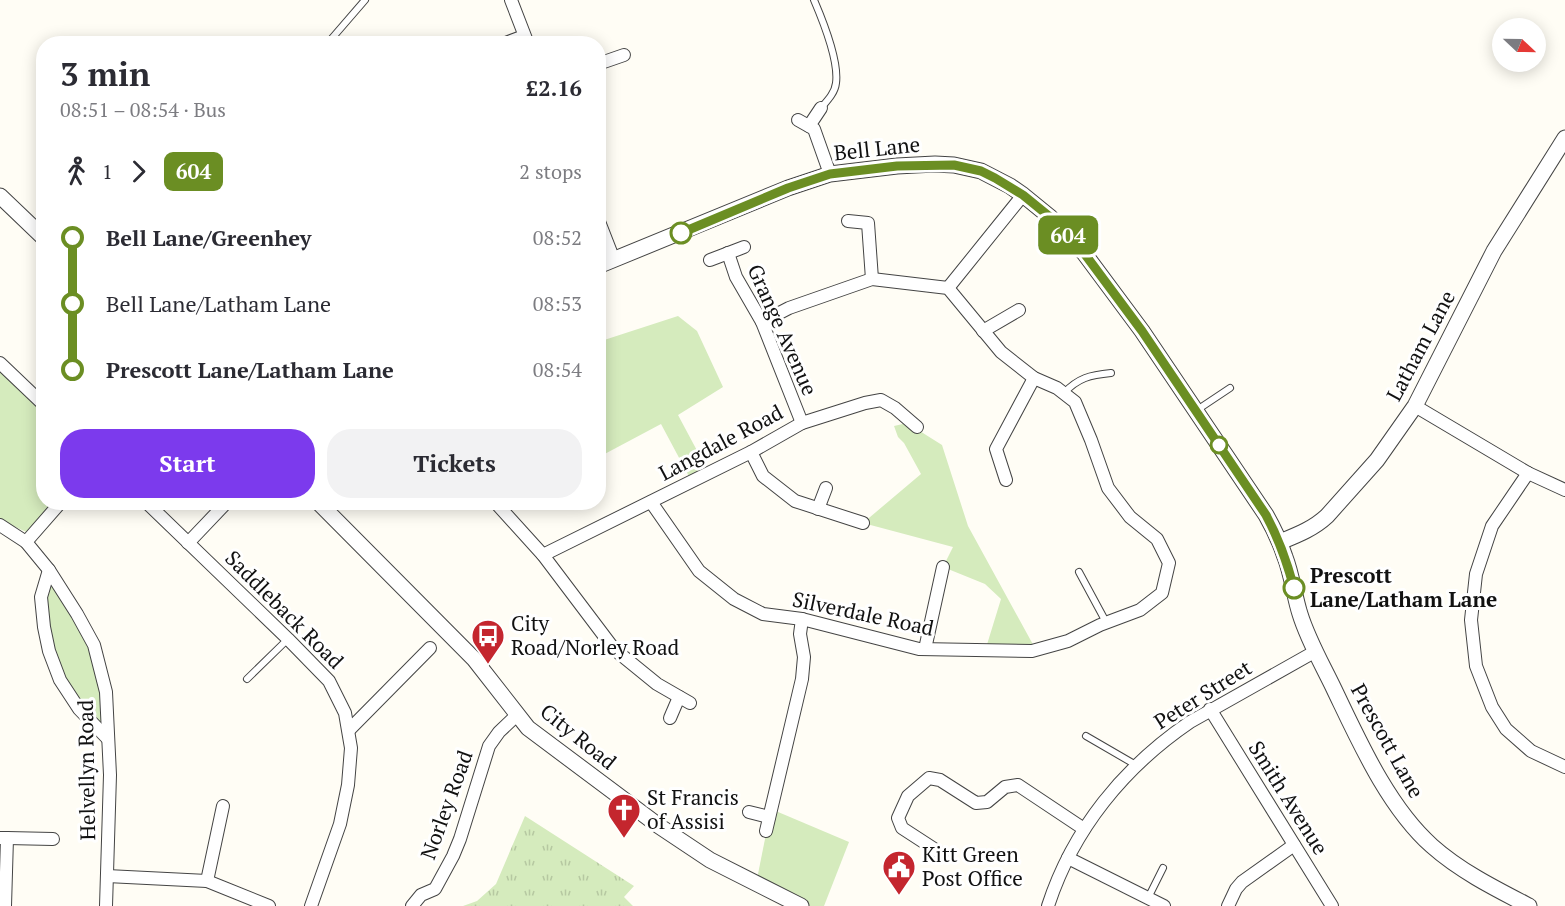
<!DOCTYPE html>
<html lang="en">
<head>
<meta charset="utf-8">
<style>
	:root { --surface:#fff; --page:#f2f2f3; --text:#2b2b33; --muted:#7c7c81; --accent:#7c3aed }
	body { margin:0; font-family:"PT Serif",serif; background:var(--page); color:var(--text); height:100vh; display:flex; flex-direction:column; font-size:22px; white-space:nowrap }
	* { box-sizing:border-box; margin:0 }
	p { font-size:20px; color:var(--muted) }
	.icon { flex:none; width:33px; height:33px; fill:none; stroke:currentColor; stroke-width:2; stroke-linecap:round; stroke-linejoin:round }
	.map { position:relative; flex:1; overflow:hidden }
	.sheet { position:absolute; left:36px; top:36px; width:570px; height:474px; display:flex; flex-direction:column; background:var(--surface); border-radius:24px; box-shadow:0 3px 15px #0003 }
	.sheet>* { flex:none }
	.badge { padding:0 12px; border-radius:9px; font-size:21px; line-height:39px }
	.needle { width:39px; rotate:112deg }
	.fabs { position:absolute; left:1492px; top:18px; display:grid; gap:12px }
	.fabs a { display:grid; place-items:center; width:54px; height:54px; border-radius:50%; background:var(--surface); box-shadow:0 3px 15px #0003; font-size:30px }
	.map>.badge { position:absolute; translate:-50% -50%; box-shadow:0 0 0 3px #fff }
	.legs { display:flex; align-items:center; gap:9px; height:66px; padding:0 24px; font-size:20px }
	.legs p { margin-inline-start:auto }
	.overview { display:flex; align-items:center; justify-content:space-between; height:102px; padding:0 24px }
	h1 { font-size:33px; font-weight:800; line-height:45px }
	.primary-button { display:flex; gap:12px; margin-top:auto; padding:12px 24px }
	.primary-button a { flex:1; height:69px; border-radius:24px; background:var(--accent); color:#fff; font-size:24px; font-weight:800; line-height:69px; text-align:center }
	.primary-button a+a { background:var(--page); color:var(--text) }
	ul { padding:0 24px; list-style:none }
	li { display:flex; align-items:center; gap:21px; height:66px; font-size:22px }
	li i { display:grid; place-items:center; width:9px; height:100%; margin:0 8px; background:currentColor }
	li i::after { content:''; width:15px; height:15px; margin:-8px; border:4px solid; border-radius:50%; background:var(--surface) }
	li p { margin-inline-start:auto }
	li:first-child i { background:linear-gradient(#0000 50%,currentColor 0) }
	li:last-child i { background:linear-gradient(currentColor 50%,#0000 0) }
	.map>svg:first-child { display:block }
	.grass { fill:#d5ebbd }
	.park { fill:url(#park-tufts) }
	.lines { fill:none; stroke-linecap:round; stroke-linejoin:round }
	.service-casing { stroke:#444; stroke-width:8 }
	.minor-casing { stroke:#444; stroke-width:14 }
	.tertiary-casing { stroke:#444; stroke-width:17 }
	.service { stroke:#fff; stroke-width:6 }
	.minor { stroke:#fff; stroke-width:12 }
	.tertiary { stroke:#fff; stroke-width:15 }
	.line-1-casing { stroke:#fff; stroke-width:14 }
	.line-1 { stroke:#6b8e23; stroke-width:9 }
	.stop-1-dot { fill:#fff; stroke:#6b8e23; stroke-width:3 }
	.labels { text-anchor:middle; stroke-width:6; stroke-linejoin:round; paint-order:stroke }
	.street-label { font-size:21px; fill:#111; stroke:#fff }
	.stop-label { font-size:21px; font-weight:bold; fill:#111; stroke:#fff; text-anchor:start }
	.poi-label { font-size:21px; fill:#111; stroke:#fff; text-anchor:start }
</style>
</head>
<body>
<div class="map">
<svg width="1565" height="906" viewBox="0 0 1565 906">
	<defs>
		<pattern id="park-tufts" width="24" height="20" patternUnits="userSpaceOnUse" patternTransform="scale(1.5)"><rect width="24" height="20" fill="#d5ebbd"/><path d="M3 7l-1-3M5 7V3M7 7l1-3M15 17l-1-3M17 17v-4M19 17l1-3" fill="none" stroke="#b6c8a1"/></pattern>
	</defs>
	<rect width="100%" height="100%" fill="#fffdf5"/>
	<!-- grass -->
	<g class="grass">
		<path d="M678 316 697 331 723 387 678 415 709 473 692 482 661 424 599 457 598 342Z"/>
		<path d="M0 366 43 406 44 502 57 503 33 535 0 520Z"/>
		<path d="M907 423 942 445 968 526 1036 650 985 651 1001 599 985 584 943 567 953 547 863 523 921 474 904 443 898 437 894 426Z"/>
		<path d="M49 570 86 631 105 687 107 738 67 691 48 646 41 597Z"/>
		<path d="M771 809 849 842 824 906H803L756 884Z"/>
	</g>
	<!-- park -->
	<path class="park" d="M525 816 634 886 624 897 633 906H463L477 901 496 884Z"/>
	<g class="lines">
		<!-- service casing -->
		<g class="service-casing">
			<g id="service">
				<path d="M814 0C823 21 839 61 836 83 835 93 827 101 821 108"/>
				<path d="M327 44 365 0"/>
				<path d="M1064 393C1078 378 1090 375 1111 373"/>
				<path d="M1197 410 1230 388"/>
				<path d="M1079 572 1106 622"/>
				<path d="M247 679 288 639"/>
				<path d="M1086 736 1136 765"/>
				<path d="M1148 898 1163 868"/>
			</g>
		</g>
		<!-- minor casing -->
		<g class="minor-casing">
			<g id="minor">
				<path d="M511 0 528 44"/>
				<path d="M503 44 524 36"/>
				<path d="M598 64 624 55"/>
				<path d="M798 120 814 129 830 174"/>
				<path d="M809 126 821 108"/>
				<path d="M598 219 614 260"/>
				<path d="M848 221 868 223 872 279"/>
				<path d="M728 253 736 277 762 322 802 423"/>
				<path d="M710 260 744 247"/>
				<path d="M948 288 1023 195"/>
				<path d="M983 331 1019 310"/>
				<path d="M0 363 44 405"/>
				<path d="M1415 406 1528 473 1565 490"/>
				<path d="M751 452 763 476 795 501 863 523"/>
				<path d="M1528 473 1492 526 1476 574 1471 620 1476 666 1492 707 1506 729 1531 751 1565 767"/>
				<path d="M1006 480 996 449 1034 378"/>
				<path d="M146 502 288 639 329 681 345 713 351 748 348 785 340 824 311 906"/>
				<path d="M495 502 543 555 614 649 657 684 690 703"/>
				<path d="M651 502 699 571 734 599 763 614 802 619 919 649 1032 651 1068 641 1100 625 1140 610 1162 593 1169 563 1157 539 1130 517 1108 488 1091 440 1075 402 1057 388 1034 378 1001 352 948 288 872 279 789 308 762 322"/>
				<path d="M818 509 826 488"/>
				<path d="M0 525 26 542 49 570 77 614 94 645 106 692 110 775 106 906"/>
				<path d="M26 542 61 502"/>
				<path d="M188 543 227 502"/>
				<path d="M543 555 751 452 802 423 865 403 881 400 895 408 917 427"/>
				<path d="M49 570 41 597 44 627 49 651 60 680 79 709 107 738"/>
				<path d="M925 649 943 567"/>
				<path d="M1210 709 1332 906"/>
				<path d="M670 718 679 697"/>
				<path d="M349 730 430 648"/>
				<path d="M749 812 769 817"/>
				<path d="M766 831 802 679 804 657 800 634 802 619"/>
				<path d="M0 838H7L5 906"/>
				<path d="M7 838 53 839"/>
				<path d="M942 854 902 828 898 818 908 796 929 778 940 780 976 803 987 802 1005 787 1018 785 1084 829"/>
				<path d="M1068 858 1164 906"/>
				<path d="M107 876 207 881 269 906"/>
				<path d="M207 881 223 806"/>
				<path d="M412 906 421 895 435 889 453 856 460 839 489 746 499 732 518 714"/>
				<path d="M1048 906C1073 829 1124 767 1190 722L1316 651"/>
				<path d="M1228 906 1236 889 1242 882 1294 845"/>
			</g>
		</g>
		<!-- tertiary casing -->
		<g class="tertiary-casing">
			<g id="tertiary">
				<path d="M0 196 44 238"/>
				<path d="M598 266 788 188 830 174 897 166 935 164 954 165 981 171 1010 186 1023 195 1050 217 1084 253 1142 331 1266 515C1274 529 1280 542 1285 557 1292 575 1294 595 1300 614 1308 640 1322 664 1334 689 1359 741 1388 807 1432 846 1460 871 1496 889 1529 906"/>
				<path d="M318 502 474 659 528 728 659 826 710 860 801 906"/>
				<path d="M1280 542C1297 535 1313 529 1327 516L1377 460 1415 406 1494 251 1565 138"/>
			</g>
		</g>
		<!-- service -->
		<use href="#service" class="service"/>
		<!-- minor -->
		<use href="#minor" class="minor"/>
		<!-- tertiary -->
		<use href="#tertiary" class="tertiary"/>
	</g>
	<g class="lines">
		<!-- line-1 casing -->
		<g class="line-1-casing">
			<path id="line-1" d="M681 233 788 188 830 174 897 166 954 165 981 171 995 178 1023 195 1050 217 1084 253 1142 331 1266 515C1279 539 1287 562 1294 588"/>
		</g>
		<!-- line-1 -->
		<use href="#line-1" class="line-1"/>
	</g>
	<!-- icons -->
	<defs>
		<g id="bus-pin" transform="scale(1.725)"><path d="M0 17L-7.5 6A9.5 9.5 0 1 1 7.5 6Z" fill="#c4262e" stroke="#fff"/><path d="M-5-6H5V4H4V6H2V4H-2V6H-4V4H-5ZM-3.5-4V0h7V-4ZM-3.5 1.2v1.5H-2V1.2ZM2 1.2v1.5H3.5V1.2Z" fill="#fff"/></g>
		<g id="church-pin" transform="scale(1.725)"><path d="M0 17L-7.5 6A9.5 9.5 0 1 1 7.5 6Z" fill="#c4262e" stroke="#fff"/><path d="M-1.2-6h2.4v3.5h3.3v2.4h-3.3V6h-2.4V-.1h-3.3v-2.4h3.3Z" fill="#fff"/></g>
		<g id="civic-pin" transform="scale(1.725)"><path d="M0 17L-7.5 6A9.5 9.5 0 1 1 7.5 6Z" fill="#c4262e" stroke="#fff"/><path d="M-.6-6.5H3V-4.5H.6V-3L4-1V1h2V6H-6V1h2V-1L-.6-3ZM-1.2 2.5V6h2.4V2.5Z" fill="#fff"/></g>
	</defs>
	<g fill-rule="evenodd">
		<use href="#bus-pin" x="488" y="636"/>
		<use href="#church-pin" x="624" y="810"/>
		<use href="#civic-pin" x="899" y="867"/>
	</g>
	<!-- markers -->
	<g class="stop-1-dot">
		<circle cx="681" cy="233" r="10"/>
		<circle cx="1219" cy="445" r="8"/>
		<circle cx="1294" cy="588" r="10"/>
	</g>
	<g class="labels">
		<!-- street labels -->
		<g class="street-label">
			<text transform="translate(877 149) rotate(-6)" y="7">Bell Lane</text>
			<text transform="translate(782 330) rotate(66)" y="7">Grange Avenue</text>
			<text transform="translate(1421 346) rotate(-62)" y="7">Latham Lane</text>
			<text transform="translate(721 443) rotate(-28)" y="7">Langdale Road</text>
			<text transform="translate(284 610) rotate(45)" y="7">Saddleback Road</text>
			<text transform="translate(863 614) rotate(12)" y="7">Silverdale Road</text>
			<text transform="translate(1203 695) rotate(-32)" y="7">Peter Street</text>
			<text transform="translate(578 737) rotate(39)" y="7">City Road</text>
			<text transform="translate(1387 741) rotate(61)" y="7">Prescott Lane</text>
			<text transform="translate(87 770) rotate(-91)" y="7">Helvellyn Road</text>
			<text transform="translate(1288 798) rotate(58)" y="7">Smith Avenue</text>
			<text transform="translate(447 805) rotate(-70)" y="7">Norley Road</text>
		</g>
		<!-- stop labels -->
		<g class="stop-label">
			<text x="1310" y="583">Prescott<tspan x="1310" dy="24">Lane/Latham Lane</tspan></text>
		</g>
		<!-- poi labels -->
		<g class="poi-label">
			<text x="511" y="631">City<tspan x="511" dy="24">Road/Norley Road</tspan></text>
			<text x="647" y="805">St Francis<tspan x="647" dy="24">of Assisi</tspan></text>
			<text x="922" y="862">Kitt Green<tspan x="922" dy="24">Post Office</tspan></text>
		</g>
	</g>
</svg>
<div class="fabs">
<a><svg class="needle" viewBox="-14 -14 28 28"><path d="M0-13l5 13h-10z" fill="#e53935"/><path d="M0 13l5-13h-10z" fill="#7c7c81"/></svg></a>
</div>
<b class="badge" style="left:1068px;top:235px;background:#6b8e23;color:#fff">604</b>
<section class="sheet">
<div class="overview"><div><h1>3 min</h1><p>08:51 – 08:54 · Bus</p></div><b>£2.16</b></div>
<div class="legs"><svg class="icon" aria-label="walk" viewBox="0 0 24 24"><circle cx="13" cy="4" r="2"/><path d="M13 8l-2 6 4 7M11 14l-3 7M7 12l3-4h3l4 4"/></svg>1<svg class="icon" aria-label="forward" viewBox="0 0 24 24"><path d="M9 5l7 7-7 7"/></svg><b class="badge" style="background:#6b8e23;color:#fff">604</b><p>2 stops</p></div>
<ul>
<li><i style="color:#6b8e23"></i><b>Bell Lane/Greenhey</b><p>08:52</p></li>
<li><i style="color:#6b8e23"></i><span>Bell Lane/Latham Lane</span><p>08:53</p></li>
<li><i style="color:#6b8e23"></i><b>Prescott Lane/Latham Lane</b><p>08:54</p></li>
</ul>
<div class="primary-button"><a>Start</a><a>Tickets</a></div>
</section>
</div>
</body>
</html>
